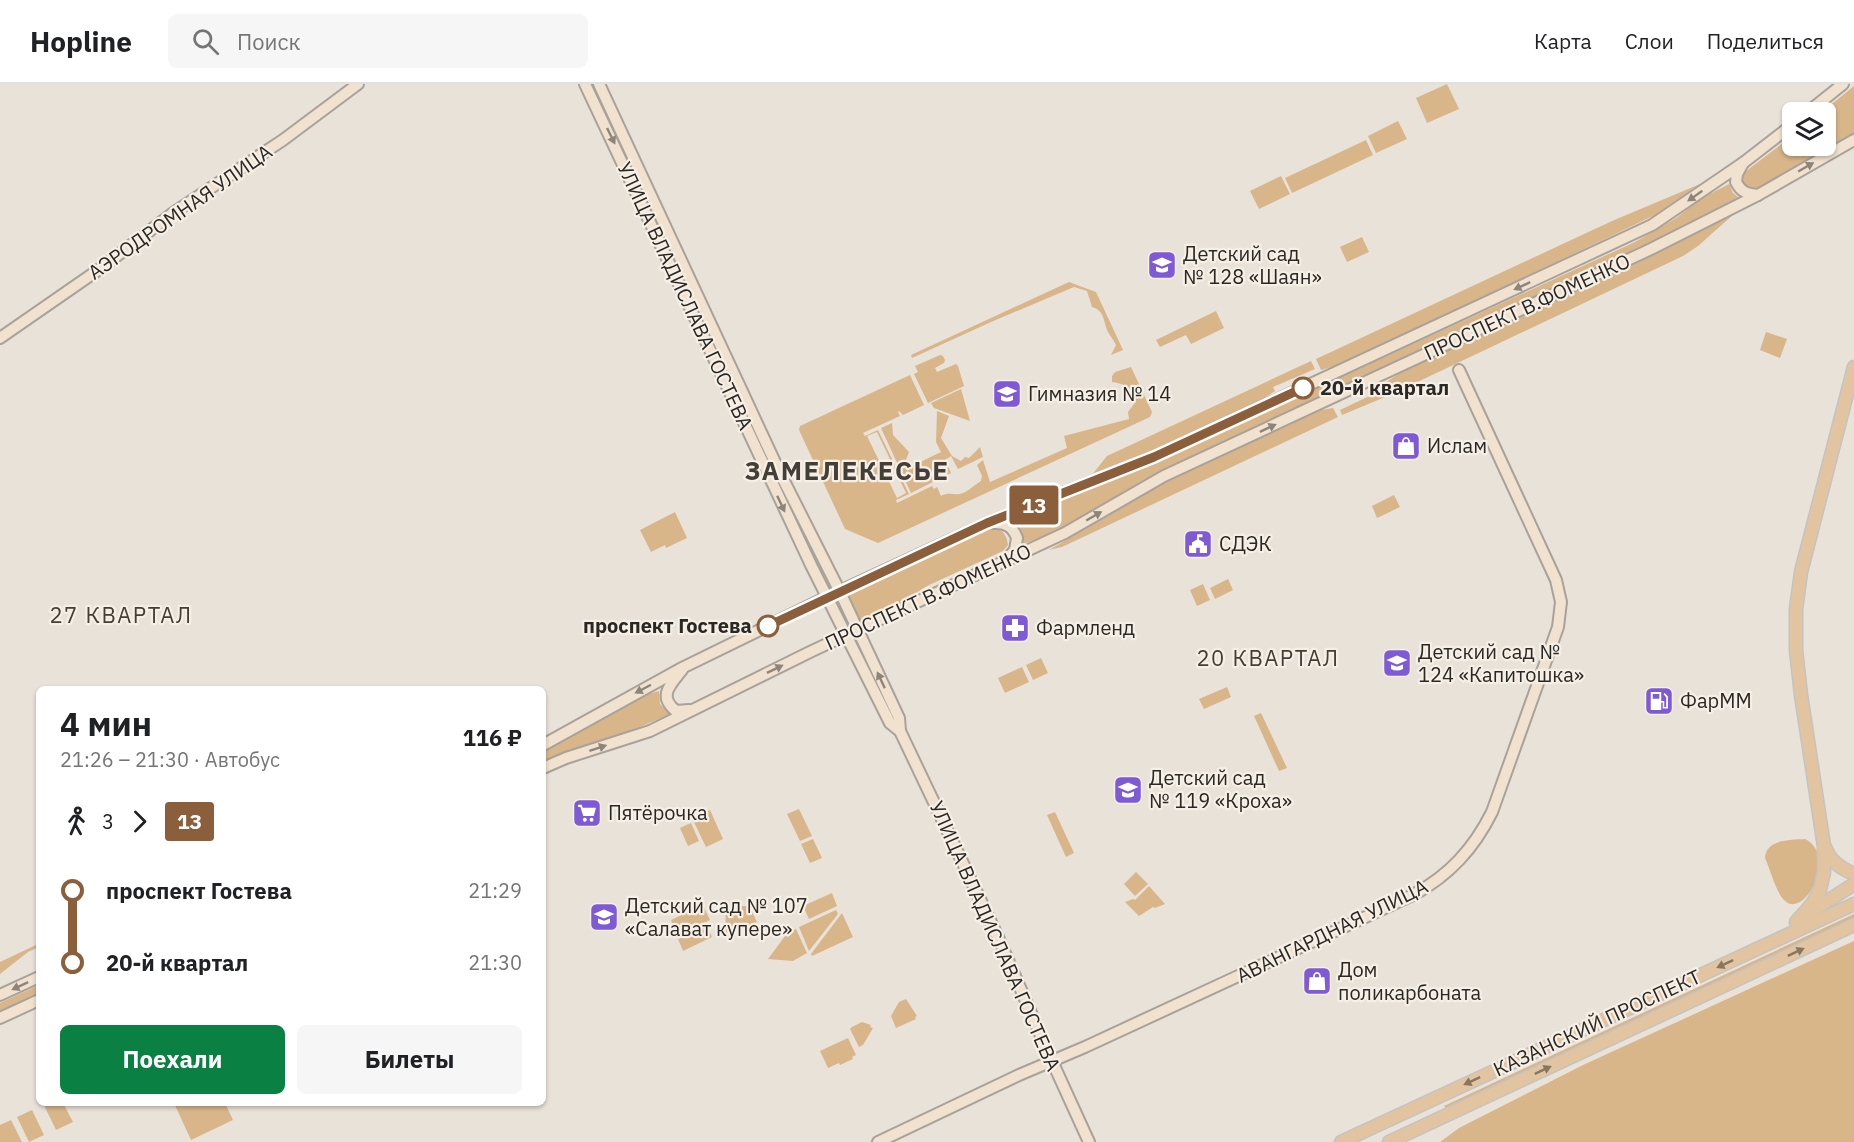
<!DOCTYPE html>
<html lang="ru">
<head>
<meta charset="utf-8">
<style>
	:root { --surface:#fff; --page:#f6f6f6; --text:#202124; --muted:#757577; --line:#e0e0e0; --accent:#0b8043 }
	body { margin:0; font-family:"IBM Plex Sans",sans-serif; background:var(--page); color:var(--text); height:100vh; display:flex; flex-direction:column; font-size:22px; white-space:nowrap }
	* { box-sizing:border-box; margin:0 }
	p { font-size:20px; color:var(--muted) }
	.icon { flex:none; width:33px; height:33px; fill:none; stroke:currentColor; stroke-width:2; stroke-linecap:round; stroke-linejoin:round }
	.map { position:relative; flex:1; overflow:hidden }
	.sheet { position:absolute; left:36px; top:602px; width:510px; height:420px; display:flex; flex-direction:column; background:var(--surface); border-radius:9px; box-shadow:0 2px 4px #0004 }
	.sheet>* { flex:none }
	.badge { padding:0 12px; border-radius:4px; font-size:21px; line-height:39px }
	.buttons { position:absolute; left:1782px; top:18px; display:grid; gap:12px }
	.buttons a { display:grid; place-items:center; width:54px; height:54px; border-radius:9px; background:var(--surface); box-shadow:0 2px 4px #0004; font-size:30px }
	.map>.badge { position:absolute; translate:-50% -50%; box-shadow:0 0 0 3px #fff }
	.legs { display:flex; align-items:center; gap:9px; height:66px; padding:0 24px; font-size:20px }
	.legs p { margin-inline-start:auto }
	.head { display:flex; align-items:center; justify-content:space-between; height:102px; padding:0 24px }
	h1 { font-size:33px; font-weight:800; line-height:45px }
	.cta { display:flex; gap:12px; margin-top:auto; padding:12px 24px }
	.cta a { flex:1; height:69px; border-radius:9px; background:var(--accent); color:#fff; font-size:24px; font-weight:800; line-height:69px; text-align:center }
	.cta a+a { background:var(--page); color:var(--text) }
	ul { padding:0 24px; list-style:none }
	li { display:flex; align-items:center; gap:21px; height:72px; font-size:22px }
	li i { display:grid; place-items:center; width:9px; height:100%; margin:0 8px; background:currentColor }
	li i::after { content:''; width:15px; height:15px; margin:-8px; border:4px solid; border-radius:50%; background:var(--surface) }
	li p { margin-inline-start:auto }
	li:first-child i { background:linear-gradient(#0000 50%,currentColor 0) }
	li:last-child i { background:linear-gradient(currentColor 50%,#0000 0) }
	header { display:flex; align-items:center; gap:36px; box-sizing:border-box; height:84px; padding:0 30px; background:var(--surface); border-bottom:2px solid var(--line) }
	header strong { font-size:28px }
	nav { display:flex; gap:33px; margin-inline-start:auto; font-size:21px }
	.search { width:420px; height:54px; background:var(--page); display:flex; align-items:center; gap:15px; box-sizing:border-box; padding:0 21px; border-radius:9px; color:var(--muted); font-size:22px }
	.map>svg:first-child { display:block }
	.green { fill:#d9b58a; fill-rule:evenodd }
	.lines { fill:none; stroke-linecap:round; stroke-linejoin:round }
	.secondary-casing { stroke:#a8a29a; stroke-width:14 }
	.primary-casing { stroke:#c3c3c2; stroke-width:15 }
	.secondary { stroke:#f1e2cf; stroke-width:10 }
	.primary { stroke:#e2c5a0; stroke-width:12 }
	.oneway { fill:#8e857a }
	.oneway2 { fill:#867662 }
	.line-1-casing { stroke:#fff; stroke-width:14 }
	.line-1 { stroke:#8b5e3c; stroke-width:9 }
	.stop-1-dot { fill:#fff; stroke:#8b5e3c; stroke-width:3 }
	.labels { text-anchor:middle; stroke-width:4.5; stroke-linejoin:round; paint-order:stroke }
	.street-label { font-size:20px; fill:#2a2824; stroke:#f6efe6 }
	.poi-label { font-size:20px; fill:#2a2824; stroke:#f6efe6; text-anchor:start }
	.stop-label { font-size:20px; font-weight:bold; fill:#2a2824; stroke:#f6efe6; text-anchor:start }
	.quarter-label { font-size:22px; letter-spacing:1.5px; fill:#433e37; stroke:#f6efe6 }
	.district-label { font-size:26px; font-weight:bold; letter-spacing:1.5px; fill:#433e37; stroke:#f6efe6 }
</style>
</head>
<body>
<header>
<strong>Hopline</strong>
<div class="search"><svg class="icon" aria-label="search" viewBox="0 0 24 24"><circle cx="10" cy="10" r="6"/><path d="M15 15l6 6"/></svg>Поиск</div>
<nav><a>Карта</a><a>Слои</a><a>Поделиться</a></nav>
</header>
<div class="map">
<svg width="1854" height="1058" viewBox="0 0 1854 1058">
	<rect width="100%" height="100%" fill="#e9e2d9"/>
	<!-- green -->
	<g class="green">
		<path d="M1447 0 1459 25 1427 39 1416 14Z"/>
		<path d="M1854 2V50L1754 108 1740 100 1741 91 1792 52V62H1826V28H1822Z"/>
		<path d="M1398 37 1407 55 1376 69 1368 52Z"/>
		<path d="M1366 56 1373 71 1292 109 1285 94Z"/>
		<path d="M1281 92 1290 110 1259 125 1250 107Z"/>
		<path d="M1700 100 1655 131 1345 279 1321 286 1316 275 1612 137Z"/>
		<path d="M1729 100 1733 109 1742 116 1659 159 1142 397 1045 453 1019 461 1008 438 1016 434 1152 380 1635 158 1676 134 1702 114Z"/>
		<path d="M1734 130 1698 162 1683 172 1390 311 1342 331 1340 326 1380 307 1379 303 1401 288Z"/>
		<path d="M1362 153 1369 168 1347 178 1340 163Z"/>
		<path d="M1069 198 1096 208 1123 266 1111 271 1116 261C1114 256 1110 252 1108 248 1103 237 1105 227 1092 223L1087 207 1074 203 991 238 912 274 911 271Z"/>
		<path d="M1216 227 1224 244 1191 260 1186 251 1160 263 1156 256Z"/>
		<path d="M1766 248 1787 255 1780 274 1760 266Z"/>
		<path d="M940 271 943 272 945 276 944 279 935 284 937 288 956 280 958 282 964 302 928 319 914 290 918 288 915 282Z"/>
		<path d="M1311 277 1315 285 1273 303 1275 307 1254 321 1148 370 1091 392 1107 372Z"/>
		<path d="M1131 283 1152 328 1150 333 878 459 845 445 799 346 800 342 910 291 924 321 903 331 899 327 898 328 900 332 863 349 865 352 878 346 909 410 896 416 897 419 932 402 934 405 937 403 941 412C948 408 953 411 960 410 968 408 974 401 981 397L982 392 977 381 983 376 990 398 1067 364 1064 352 1129 335 1128 328 1134 320C1137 305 1125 300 1112 298V292L1115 288ZM877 348 906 409 897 414 867 352Z"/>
		<path d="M961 305 970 337 934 324 931 319Z"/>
		<path d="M1333 324 1338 333 1062 463 1049 466 1176 392 1315 327Z"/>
		<path d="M937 327 949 332 941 354 952 372 961 377 965 373 969 374 980 363 983 373 958 385 951 372 945 376 951 389 911 409 881 344 892 339 893 351 909 368 906 376 908 384 941 368 936 358Z"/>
		<path d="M1394 411 1400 423 1377 434 1372 422Z"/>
		<path d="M675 428 687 454 666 464 665 461 651 468 640 446Z"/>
		<path d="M993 444C1003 444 1007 452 1008 461L1003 467 927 502 888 526 857 541 844 513Z"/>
		<path d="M1228 495 1233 506 1215 515 1210 504Z"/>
		<path d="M1203 500 1210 516 1197 522 1190 506Z"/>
		<path d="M1041 574 1048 589 1033 596 1026 581Z"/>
		<path d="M1022 583 1029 598 1005 609 998 594Z"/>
		<path d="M1227 603 1231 613 1204 625 1199 615Z"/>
		<path d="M659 607 660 620 670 630C629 649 584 661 543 680V666L560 658 631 615Z"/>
		<path d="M1261 629 1287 684 1279 687 1254 632Z"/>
		<path d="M799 725 812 752 800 757 787 730Z"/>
		<path d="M710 726 723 755 706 763 692 734Z"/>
		<path d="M1055 728 1074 769 1066 773 1047 731Z"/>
		<path d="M691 739 699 757 688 762 680 744Z"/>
		<path d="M813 755 822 774 810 779 801 760Z"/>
		<path d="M1805 755C1839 772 1804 837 1784 816 1776 808 1770 785 1765 774 1766 755 1790 756 1805 755Z"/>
		<path d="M1136 788 1148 800 1135 812 1124 800Z"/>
		<path d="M1149 802 1165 820 1155 824 1153 823 1139 832 1125 818 1133 815 1135 816Z"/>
		<path d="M832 809 837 822 809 835 803 822Z"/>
		<path d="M703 821 710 836 677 851 671 836Z"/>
		<path d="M726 822H749L757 838 725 853Z"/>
		<path d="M836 826 838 830 809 867 799 843Z"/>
		<path d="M842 829 853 853 812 872 811 870Z"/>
		<path d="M1854 830V835L1446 1025 1444 1022Z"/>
		<path d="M707 842 712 853 683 867 678 855Z"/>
		<path d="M796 845 807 869 793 877 768 875 788 848Z"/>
		<path d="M1854 857V1058H1440L1459 1044 1583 981Z"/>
		<path d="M38 860 37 864 28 868 0 890V878Z"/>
		<path d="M39 901V913L0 931V919Z"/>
		<path d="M906 915 917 932 915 933 916 935 896 944 891 932 899 918Z"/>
		<path d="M862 938 871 941 870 943 873 944 863 961 859 963 850 945 852 943Z"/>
		<path d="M848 954 856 971 852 973 853 975 840 981 839 979 828 984 820 967Z"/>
		<path d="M43 1019H63L73 1038 56 1046Z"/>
		<path d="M174 1019H225L233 1036 191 1056Z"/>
		<path d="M32 1026 44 1051 29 1058 17 1033Z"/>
		<path d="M11 1036 22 1058H0V1041Z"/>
	</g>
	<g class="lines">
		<!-- secondary casing -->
		<g class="secondary-casing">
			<g id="secondary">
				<path d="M585 0 811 481 890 639 900 647"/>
				<path d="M599 0 780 389 840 508 899 634 900 647 998 853 1052 977 1089 1058"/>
				<path d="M1808 28 1843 0"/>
				<path d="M1743 79 1737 90 1736 98C1741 108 1747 110 1758 111"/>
				<path d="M0 254 101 184 173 129 283 56 358 0"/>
				<path d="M993 439C1006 438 1013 443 1017 454L1015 466 1007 475"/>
				<path d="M682 586C671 600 657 612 676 627L689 626"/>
				<path d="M543 661 684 583 827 513 987 439 1154 373 1652 141 1743 79 1792 41"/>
				<path d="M543 684 566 674 650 647 812 567 1065 449 1164 392 1651 165 1758 111 1854 56"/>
				<path d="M0 911 39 893"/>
				<path d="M0 934 39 916"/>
				<path d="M878 1058 1019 991 1085 963 1413 811C1450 791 1474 764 1492 728L1558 543 1561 518 1556 496 1459 286"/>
			</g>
		</g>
		<!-- primary casing -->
		<g class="primary-casing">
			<g id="primary">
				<path d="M1825 763C1830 777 1840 784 1854 790"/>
				<path d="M1807 830 1854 800"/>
				<path d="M1796 838 1812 820 1820 806 1824 788V762L1801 611 1796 566V525L1801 488 1854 283"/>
				<path d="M1341 1058 1854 820"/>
				<path d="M1389 1058 1854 841"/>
			</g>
		</g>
		<!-- secondary -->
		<use href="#secondary" class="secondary"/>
		<!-- primary -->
		<use href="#primary" class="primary"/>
	</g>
	<!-- one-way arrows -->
	<defs><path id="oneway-solid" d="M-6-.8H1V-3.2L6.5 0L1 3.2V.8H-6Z" transform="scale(1.5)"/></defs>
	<g class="oneway">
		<use href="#oneway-solid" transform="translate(611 52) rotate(64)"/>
		<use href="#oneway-solid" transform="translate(1806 83) rotate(-30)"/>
		<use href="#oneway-solid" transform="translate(1695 112) rotate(145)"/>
		<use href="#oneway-solid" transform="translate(1522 202) rotate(155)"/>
		<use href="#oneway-solid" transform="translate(1268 344) rotate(-25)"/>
		<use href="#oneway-solid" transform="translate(781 420) rotate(65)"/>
		<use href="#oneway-solid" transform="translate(1094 432) rotate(-30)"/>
		<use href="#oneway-solid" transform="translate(775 585) rotate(-26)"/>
		<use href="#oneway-solid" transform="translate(881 596) rotate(-115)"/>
		<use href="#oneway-solid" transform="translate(643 605) rotate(152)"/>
		<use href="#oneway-solid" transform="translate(598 664) rotate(-18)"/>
		<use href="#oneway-solid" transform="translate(20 902) rotate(155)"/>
	</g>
	<g class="oneway2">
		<use href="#oneway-solid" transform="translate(1796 868) rotate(-25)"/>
		<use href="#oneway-solid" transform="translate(1725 880) rotate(155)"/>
		<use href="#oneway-solid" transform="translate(1543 986) rotate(-25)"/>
		<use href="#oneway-solid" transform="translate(1472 997) rotate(155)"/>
	</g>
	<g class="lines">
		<!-- line-1 casing -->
		<g class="line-1-casing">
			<path id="line-1" d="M768 542 987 439 1154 373 1303 304"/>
		</g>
		<!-- line-1 -->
		<use href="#line-1" class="line-1"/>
	</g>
	<!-- icons -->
	<defs>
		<g id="school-square" transform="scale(1.5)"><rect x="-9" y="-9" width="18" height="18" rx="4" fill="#7e5bd5" stroke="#f6efe6"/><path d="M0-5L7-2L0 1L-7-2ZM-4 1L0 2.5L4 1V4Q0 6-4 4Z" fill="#fff"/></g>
		<g id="shop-square" transform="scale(1.5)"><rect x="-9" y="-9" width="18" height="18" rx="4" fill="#7e5bd5" stroke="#f6efe6"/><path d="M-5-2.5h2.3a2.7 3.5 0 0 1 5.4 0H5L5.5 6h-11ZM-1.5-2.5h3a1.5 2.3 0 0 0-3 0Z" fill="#fff"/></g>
		<g id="civic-square" transform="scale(1.5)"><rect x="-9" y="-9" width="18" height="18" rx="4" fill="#7e5bd5" stroke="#f6efe6"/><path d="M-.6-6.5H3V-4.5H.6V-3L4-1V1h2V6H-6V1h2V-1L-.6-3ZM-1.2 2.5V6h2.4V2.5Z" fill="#fff"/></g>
		<g id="pharmacy-square" transform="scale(1.5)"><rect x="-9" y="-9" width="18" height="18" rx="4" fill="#7e5bd5" stroke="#f6efe6"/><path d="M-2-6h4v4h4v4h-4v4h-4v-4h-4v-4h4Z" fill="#fff"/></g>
		<g id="fuel-square" transform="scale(1.5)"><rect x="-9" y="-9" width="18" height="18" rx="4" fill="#7e5bd5" stroke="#f6efe6"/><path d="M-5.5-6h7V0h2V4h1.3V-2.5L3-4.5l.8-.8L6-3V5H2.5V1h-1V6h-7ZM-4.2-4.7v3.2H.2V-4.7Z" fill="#fff"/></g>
		<g id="supermarket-square" transform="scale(1.5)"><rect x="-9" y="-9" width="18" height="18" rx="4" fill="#7e5bd5" stroke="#f6efe6"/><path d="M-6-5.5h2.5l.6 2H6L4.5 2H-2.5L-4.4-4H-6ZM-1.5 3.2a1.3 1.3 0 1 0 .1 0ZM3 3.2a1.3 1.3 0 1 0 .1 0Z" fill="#fff"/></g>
	</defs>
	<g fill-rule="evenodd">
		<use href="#school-square" x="1162" y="181"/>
		<use href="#school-square" x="1007" y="310"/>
		<use href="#shop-square" x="1406" y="362"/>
		<use href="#civic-square" x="1198" y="460"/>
		<use href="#pharmacy-square" x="1015" y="544"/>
		<use href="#school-square" x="1397" y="579"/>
		<use href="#fuel-square" x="1659" y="617"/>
		<use href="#school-square" x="1128" y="706"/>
		<use href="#supermarket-square" x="587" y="729"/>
		<use href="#school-square" x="604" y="833"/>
		<use href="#shop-square" x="1317" y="897"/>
	</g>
	<!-- markers -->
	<g class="stop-1-dot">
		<circle cx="1303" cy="304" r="10"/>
		<circle cx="768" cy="542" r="10"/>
	</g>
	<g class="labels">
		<!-- street labels -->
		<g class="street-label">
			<text transform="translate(180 128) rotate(-35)" y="7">АЭРОДРОМНАЯ УЛИЦА</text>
			<text transform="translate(685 212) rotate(65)" y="7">УЛИЦА ВЛАДИСЛАВА ГОСТЕВА</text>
			<text transform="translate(1527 223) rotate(-25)" y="7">ПРОСПЕКТ В.ФОМЕНКО</text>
			<text transform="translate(928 513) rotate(-25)" y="7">ПРОСПЕКТ В.ФОМЕНКО</text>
			<text transform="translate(1332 847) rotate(-26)" y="7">АВАНГАРДНАЯ УЛИЦА</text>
			<text transform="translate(995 852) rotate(66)" y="7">УЛИЦА ВЛАДИСЛАВА ГОСТЕВА</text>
			<text transform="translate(1597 939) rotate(-25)" y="7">КАЗАНСКИЙ ПРОСПЕКТ</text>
		</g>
		<!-- poi labels -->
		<g class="poi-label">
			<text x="1183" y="177">Детский сад<tspan x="1183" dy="23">№ 128 «Шаян»</tspan></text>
			<text x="1028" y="317">Гимназия № 14</text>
			<text x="1427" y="369">Ислам</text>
			<text x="1219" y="467">СДЭК</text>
			<text x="1036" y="551">Фармленд</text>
			<text x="1418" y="575">Детский сад №<tspan x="1418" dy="23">124 «Капитошка»</tspan></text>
			<text x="1680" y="624">ФарММ</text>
			<text x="1149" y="701">Детский сад<tspan x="1149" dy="23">№ 119 «Кроха»</tspan></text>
			<text x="608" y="736">Пятёрочка</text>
			<text x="625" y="829">Детский сад № 107<tspan x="625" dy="23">«Салават купере»</tspan></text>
			<text x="1338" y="893">Дом<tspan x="1338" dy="23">поликарбоната</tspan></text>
		</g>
		<!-- stop labels -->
		<g class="stop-label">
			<text x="1320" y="311">20-й квартал</text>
			<text x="752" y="549" text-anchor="end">проспект Гостева</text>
		</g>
		<!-- quarter labels -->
		<g class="quarter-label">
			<text x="121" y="539">27 КВАРТАЛ</text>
			<text x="1268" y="582">20 КВАРТАЛ</text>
		</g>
		<!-- district labels -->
		<g class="district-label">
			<text x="847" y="396">ЗАМЕЛЕКЕСЬЕ</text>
		</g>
	</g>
</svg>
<div class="buttons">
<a><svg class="icon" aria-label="layers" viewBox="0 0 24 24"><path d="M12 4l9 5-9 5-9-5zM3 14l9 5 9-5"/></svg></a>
</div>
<b class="badge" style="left:1034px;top:421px;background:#8b5e3c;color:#fff">13</b>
<section class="sheet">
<div class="head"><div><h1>4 мин</h1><p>21:26 – 21:30 · Автобус</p></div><b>116 ₽</b></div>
<div class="legs"><svg class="icon" aria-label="walk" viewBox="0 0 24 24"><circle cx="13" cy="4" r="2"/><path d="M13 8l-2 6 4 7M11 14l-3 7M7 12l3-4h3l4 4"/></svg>3<svg class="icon" aria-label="forward" viewBox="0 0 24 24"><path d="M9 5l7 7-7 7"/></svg><b class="badge" style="background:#8b5e3c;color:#fff">13</b></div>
<ul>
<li><i style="color:#8b5e3c"></i><b>проспект Гостева</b><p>21:29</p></li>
<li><i style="color:#8b5e3c"></i><b>20-й квартал</b><p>21:30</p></li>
</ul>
<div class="cta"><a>Поехали</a><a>Билеты</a></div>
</section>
</div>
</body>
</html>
